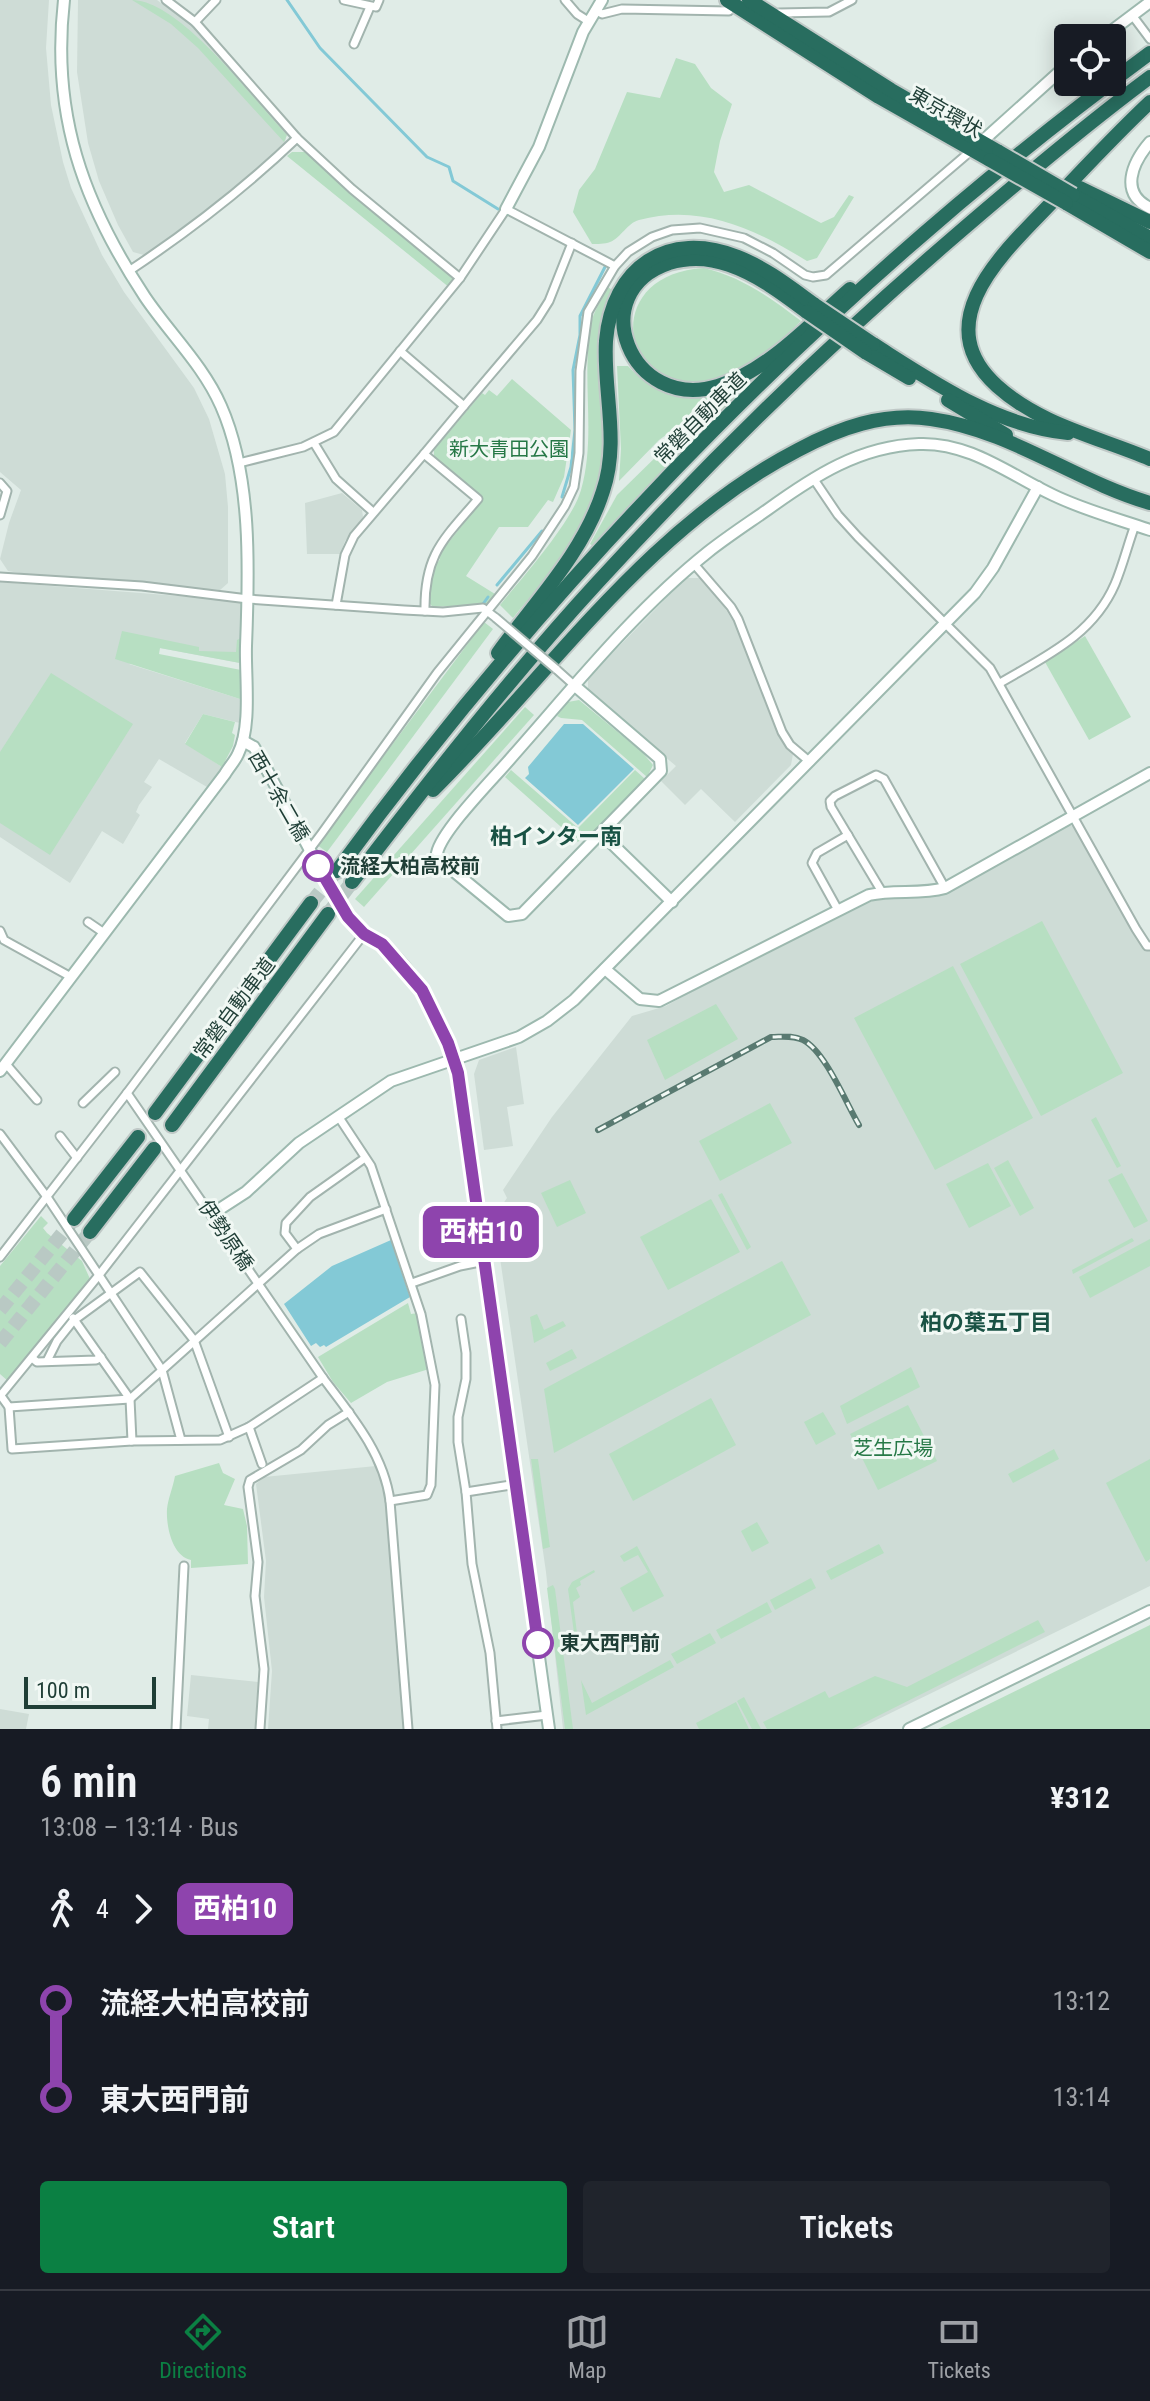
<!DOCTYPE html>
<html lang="en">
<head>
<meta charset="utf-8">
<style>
	:root { --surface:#171b24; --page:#20242c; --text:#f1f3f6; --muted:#9ea1a6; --line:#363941; --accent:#0b8043 }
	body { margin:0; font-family:"Roboto Condensed","Noto Sans JP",sans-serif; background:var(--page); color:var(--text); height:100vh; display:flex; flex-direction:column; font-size:30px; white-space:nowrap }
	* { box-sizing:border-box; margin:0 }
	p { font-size:26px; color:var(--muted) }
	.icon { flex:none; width:44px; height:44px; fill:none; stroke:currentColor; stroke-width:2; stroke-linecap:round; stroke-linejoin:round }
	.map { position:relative; height:1729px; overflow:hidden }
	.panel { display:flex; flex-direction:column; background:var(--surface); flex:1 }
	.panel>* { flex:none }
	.badge { padding:0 16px; border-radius:12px; font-size:28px; line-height:52px }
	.buttons { position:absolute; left:1054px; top:24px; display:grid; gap:16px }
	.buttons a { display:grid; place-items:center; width:72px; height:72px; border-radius:8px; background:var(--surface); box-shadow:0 4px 20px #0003; font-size:40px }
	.scale { position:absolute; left:24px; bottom:20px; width:132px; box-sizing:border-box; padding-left:8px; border:4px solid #1f3e36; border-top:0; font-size:22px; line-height:28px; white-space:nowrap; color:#1f3e36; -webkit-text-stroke:6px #f1f8f4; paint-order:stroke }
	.map>.badge { position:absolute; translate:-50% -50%; box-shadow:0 0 0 4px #fff }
	.legs { display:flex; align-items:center; gap:12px; height:88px; padding:0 40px; font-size:26px }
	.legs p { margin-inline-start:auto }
	.head { display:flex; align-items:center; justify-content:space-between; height:136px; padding:0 40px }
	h1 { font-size:44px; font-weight:600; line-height:60px }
	.button { display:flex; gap:16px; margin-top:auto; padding:16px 40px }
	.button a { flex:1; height:92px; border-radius:8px; background:var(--accent); color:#fff; font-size:32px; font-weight:600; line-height:92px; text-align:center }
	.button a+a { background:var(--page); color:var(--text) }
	ul { padding:0 40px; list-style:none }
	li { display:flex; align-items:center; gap:28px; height:96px; font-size:30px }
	li i { display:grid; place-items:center; width:12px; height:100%; margin:0 10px; background:currentColor }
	li i::after { content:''; width:20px; height:20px; margin:-10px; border:6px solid; border-radius:50%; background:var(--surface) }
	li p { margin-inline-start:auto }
	li:first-child i { background:linear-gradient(#0000 50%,currentColor 0) }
	li:last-child i { background:linear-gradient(currentColor 50%,#0000 0) }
	.tabs { display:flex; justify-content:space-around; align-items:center; height:112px; border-top:2px solid var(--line); background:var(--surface); font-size:22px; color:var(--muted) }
	.tabs a { display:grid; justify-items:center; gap:4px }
	.tabs .on { color:var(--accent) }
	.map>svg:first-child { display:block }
	.built { fill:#cedcd6 }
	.green { fill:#b7dfc2 }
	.water { fill:#83c9d6 }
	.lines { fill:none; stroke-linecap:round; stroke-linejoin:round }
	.stream { stroke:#83c9d6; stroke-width:3 }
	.highway-tunnel { stroke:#b9c9c4; stroke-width:14; stroke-dasharray:14 7; stroke-linecap:butt }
	.street-casing { stroke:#a2b4ae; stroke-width:11 }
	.secondary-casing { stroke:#9db9af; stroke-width:14 }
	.highway-casing { stroke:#c0c9c7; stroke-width:18 }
	.street { stroke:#fff; stroke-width:7 }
	.secondary { stroke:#fff; stroke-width:10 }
	.highway { stroke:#286d5f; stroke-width:14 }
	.rail-casing { stroke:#597a71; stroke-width:6 }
	.rail { stroke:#f1f8f4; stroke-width:3; stroke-dasharray:9; stroke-linecap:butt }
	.street-bridge-casing { stroke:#a2b4ae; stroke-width:11; stroke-linecap:butt }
	.highway-bridge-casing { stroke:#c0c9c7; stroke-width:18; stroke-linecap:butt }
	.street-bridge { stroke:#fff; stroke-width:7 }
	.highway-bridge { stroke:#286d5f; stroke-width:14 }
	.line-1-casing { stroke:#fff; stroke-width:18 }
	.line-1 { stroke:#8e44ad; stroke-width:12 }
	.stop-1-dot { fill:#fff; stroke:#8e44ad; stroke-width:4 }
	.labels { text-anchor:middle; stroke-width:6; stroke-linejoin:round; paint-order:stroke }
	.street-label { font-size:20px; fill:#1f3e36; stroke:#f1f8f4 }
	.park-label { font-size:20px; fill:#267846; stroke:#f1f8f4 }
	.stop-label { font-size:20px; font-weight:bold; fill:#1f3e36; stroke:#f1f8f4; text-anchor:start }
	.neighbourhood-label { font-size:22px; font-weight:bold; fill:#195244; stroke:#f1f8f4 }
</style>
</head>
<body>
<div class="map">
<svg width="1150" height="1729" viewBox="0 0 1150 1729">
	<rect width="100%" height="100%" fill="#e0ece7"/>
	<!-- built -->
	<g class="built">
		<path d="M0 0H49L46 48 51 105 63 162 71 188 102 255 124 292 194 388 209 419 225 474 228 507V583L220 590 31 575 8 571 0 559 9 523 21 490 0 472Z"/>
		<path d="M78 0H157L195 28 287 132 285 143 265 162 218 201 144 255 133 252 118 225 99 181 88 143 77 72Z"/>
		<path d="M342 493 362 510 363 517 345 541 340 554H307L305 503Z"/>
		<path d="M686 578H701L718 597 736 626 773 723 780 737 793 754 791 765 735 822 701 789 685 805 661 781 676 766 588 692V678Z"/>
		<path d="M0 582 243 601 240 663 160 648 129 664 240 699V723L203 714 185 743 222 767 207 787 159 759 144 782 152 787 139 805 136 812 140 815 123 844 102 831 70 883 0 837Z"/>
		<path d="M1068 825 1073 826 1145 951 1150 949V1586L858 1729H563L546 1572 494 1217 507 1198 503 1190 552 1117 632 1016 666 1006 776 944 872 901 886 896H937L953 890Z"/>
		<path d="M516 1047 524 1104 507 1107 513 1146 484 1150 474 1074 479 1060Z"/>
		<path d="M376 1466 385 1492 404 1729H268L272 1671 264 1597 266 1561 256 1484 264 1477Z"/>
		<path d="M191 1675 258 1682 255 1729H208L209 1719 187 1716Z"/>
		<path d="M0 1709 29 1714 26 1729H0Z"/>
	</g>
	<!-- green -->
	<g class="green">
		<path d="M132 0C180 0 254 100 287 135L284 142 198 48 171 24Z"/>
		<path d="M676 58 695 64 711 88 732 104 720 141 714 172 724 192 749 185 821 223 834 217 849 195 854 197 817 258 807 261C755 229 701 203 639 220 627 223 621 238 610 242 605 244 597 244 592 244L573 212 579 190 595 169 627 92 660 98Z"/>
		<path d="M292 152H305L336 181 450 275 453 279 450 288 287 156Z"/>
		<path d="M704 268C742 277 771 298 801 321 777 344 744 376 710 383 620 400 598 274 704 268Z"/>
		<path d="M608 287 612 290C606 305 601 320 599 337 595 361 601 387 604 411 607 443 604 485 591 515 574 553 538 586 513 618L500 605C522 578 572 522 581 490 597 435 580 375 592 320 595 309 603 297 608 287Z"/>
		<path d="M617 366H628C646 386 668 399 696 398 704 398 713 395 720 396L659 440 619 481 621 449Z"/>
		<path d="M512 379 571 430 564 477 553 502 548 500 528 527H499L466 576 495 594 487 604 433 607 429 603V583L435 561 438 562 440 559 437 557 483 499 434 457V450L482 393 485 395 489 390 497 396Z"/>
		<path d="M731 397 735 401 595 547 590 544 617 495 666 447Z"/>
		<path d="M484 622 493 629 327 852 317 845Z"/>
		<path d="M122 631 199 647V651L236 652 237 640 241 638 240 663 160 648 159 654 241 670 240 699 115 659Z"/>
		<path d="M1085 636 1131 717 1089 740 1045 662Z"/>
		<path d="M51 673 133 724 50 855 0 823V752Z"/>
		<path d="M579 700 642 752 653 765 647 777 582 720 561 718 557 716 568 702Z"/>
		<path d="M525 707 534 715 364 907 355 899Z"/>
		<path d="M203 714 235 722 232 733 235 735 233 746 222 767 185 744Z"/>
		<path d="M511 770 578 828 635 770 645 779 591 839 585 834 578 842 505 777Z"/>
		<path d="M1042 921 1123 1073 1041 1116 960 964Z"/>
		<path d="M953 966 1033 1118 935 1170 854 1018Z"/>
		<path d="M716 1004 738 1039 665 1080 647 1040Z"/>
		<path d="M770 1103 792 1143 720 1181 699 1141Z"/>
		<path d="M1096 1117 1121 1166 1117 1168 1091 1120Z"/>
		<path d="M1008 1160 1034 1208 1020 1216 994 1168Z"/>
		<path d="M988 1163 1011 1206 969 1228 946 1184Z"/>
		<path d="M1122 1173 1148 1221 1134 1228 1108 1180Z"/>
		<path d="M570 1180 586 1213 557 1227 541 1193Z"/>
		<path d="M722 1193 751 1247 747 1250 718 1195Z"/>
		<path d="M711 1199 740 1252 668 1290 640 1237Z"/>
		<path d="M41 1216 48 1223 43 1228 47 1233 82 1261 90 1279 8 1381 0 1374V1266Z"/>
		<path d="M1132 1238 1134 1241 1073 1274 1072 1270Z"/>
		<path d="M1150 1239V1266L1090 1298 1079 1277Z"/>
		<path d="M782 1261 811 1315 554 1453 544 1389Z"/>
		<path d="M408 1303 411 1314 418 1313 429 1369 387 1382 351 1403 333 1382 318 1357Z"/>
		<path d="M537 1314 544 1330 563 1321 566 1326 534 1343 530 1317Z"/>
		<path d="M572 1349 577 1358 550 1371 546 1363Z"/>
		<path d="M911 1367 920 1387 847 1424 840 1406Z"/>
		<path d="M711 1398 736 1445 633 1501 609 1454Z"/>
		<path d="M908 1405 937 1461 878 1490 850 1434Z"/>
		<path d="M823 1412 836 1434 816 1445 804 1422Z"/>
		<path d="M1054 1449 1059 1459 1013 1483 1008 1474Z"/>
		<path d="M531 1459H538L550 1547 543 1549Z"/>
		<path d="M1150 1459V1559L1146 1562 1106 1483Z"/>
		<path d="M219 1463 223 1473 235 1479 224 1505 243 1509 247 1526 248 1564 191 1568V1560C172 1556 166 1526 167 1509 168 1499 173 1487 175 1476Z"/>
		<path d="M757 1522 769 1543 752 1552 741 1531Z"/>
		<path d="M879 1544 884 1553 831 1580 826 1571Z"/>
		<path d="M637 1546 664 1596 633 1612 620 1588 648 1572 638 1555 624 1562 620 1556Z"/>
		<path d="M594 1570 595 1572 580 1581 581 1585 576 1588 580 1597 573 1602 577 1633H574L568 1589 572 1582Z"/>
		<path d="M811 1578 816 1588 775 1610 770 1600Z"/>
		<path d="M553 1585 555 1589 573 1729H565L547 1588Z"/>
		<path d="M767 1602 772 1612 721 1639 716 1630Z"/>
		<path d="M1038 1620 1045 1632 852 1729H767L763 1722 825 1691 829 1698 875 1676 907 1687Z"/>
		<path d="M1150 1625V1729H938Z"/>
		<path d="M710 1633 716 1643 677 1664 671 1654Z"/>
		<path d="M670 1660 674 1667 586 1715 581 1680 592 1703Z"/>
		<path d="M744 1697 761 1729H752L737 1701Z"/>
		<path d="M736 1702 749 1729H699L696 1723Z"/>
	</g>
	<!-- water -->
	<g class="water">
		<path d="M564 724H583L634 769 578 825 525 778 529 774 528 767Z"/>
		<path d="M391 1240 410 1297 326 1347 324 1345 320 1347 316 1343 311 1346 284 1304 332 1266Z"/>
	</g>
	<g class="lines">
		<!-- stream -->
		<g class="stream">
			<path d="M287 0 320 48 427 157 449 167 453 181 498 209"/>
			<path d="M562 497 571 467 575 430 573 370 580 335V316L606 265"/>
			<path d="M497 585 542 531"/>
			<path d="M483 604 488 597"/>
		</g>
		<!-- highway-tunnel -->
		<g class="highway-tunnel">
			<path d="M311 903 337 871"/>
			<path d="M328 914 352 882"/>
			<path d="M0 1310 74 1219"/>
			<path d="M0 1343 90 1232"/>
		</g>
		<!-- street casing -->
		<g class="street-casing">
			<g id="street">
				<path d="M166 0 195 22 297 138 352 189 460 278"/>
				<path d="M344 0 376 7 379 0"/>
				<path d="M565 0 577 14 588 21"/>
				<path d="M595 10 602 14 622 9 729 11 733 4"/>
				<path d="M1132 15 1150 39"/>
				<path d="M776 18 779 13 829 12 852 0"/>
				<path d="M195 22 216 0"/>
				<path d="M354 44 370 7"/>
				<path d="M129 271C189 231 245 188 297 138"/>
				<path d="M400 351 464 406 424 454"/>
				<path d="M464 406 537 320 549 301 572 243"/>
				<path d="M314 443 336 479 373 512"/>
				<path d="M239 463 303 447 334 432 460 278 506 209 615 266"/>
				<path d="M813 478 838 515 858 537 990 668 1136 929 1147 946H1150"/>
				<path d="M0 483 7 491 0 515"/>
				<path d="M694 564 731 607 738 619 782 732 790 745 810 762"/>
				<path d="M0 577 142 586 248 599 404 610 443 612 483 608 496 618"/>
				<path d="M336 605 345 555 354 536 424 454 478 499C444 539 424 554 425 611"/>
				<path d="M556 669 575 686"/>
				<path d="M1000 683C1046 656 1093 635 1115 584 1123 565 1128 544 1135 525"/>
				<path d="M882 892 831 807 830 801 835 796 876 775 884 779 945 888"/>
				<path d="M838 910 812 863 817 853 848 835"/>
				<path d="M88 922 104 933"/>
				<path d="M0 931 4 940 71 977"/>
				<path d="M6 1064 37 1100"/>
				<path d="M127 1093 323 1378C351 1415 384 1454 390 1501L408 1729"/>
				<path d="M83 1103 115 1072"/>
				<path d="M338 1116 371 1166 421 1314 435 1385 431 1485 427 1495 390 1501"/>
				<path d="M0 1134 47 1197 162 1370 181 1440"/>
				<path d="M60 1136 77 1158"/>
				<path d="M297 1249 285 1233 286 1223 310 1197 365 1158"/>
				<path d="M0 1257 127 1093 322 833 437 673 532 556 565 506 574 487 579 453 580 371 588 312 615 266 628 252 652 237 672 230 700 228 744 238 773 253 805 275 813 277 826 275 972 150"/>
				<path d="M412 1283 460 1266 485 1261"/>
				<path d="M73 1318 130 1399 132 1441"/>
				<path d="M461 1319 466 1353V1379L458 1417V1442L466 1492 472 1564 490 1653 497 1729"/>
				<path d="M32 1358 37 1362 96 1360 101 1357"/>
				<path d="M47 1361 57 1341 73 1321 140 1272 194 1340 229 1437"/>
				<path d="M0 1396 99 1275 364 934"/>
				<path d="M1 1396 9 1407 12 1449 132 1441 220 1440 249 1427 323 1378"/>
				<path d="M9 1407 130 1399 297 1249 319 1234 386 1209"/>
				<path d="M249 1427 262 1464"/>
				<path d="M466 1492 517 1484"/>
				<path d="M496 1721 547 1715"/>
				<path d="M176 1729 184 1566"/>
				<path d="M260 1729 264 1669 255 1596 258 1562 248 1487 250 1480 301 1450 328 1425 349 1412"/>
			</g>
		</g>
		<!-- secondary casing -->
		<g class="secondary-casing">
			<g id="secondary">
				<path d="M1102 38 1150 2"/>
				<path d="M1150 142C1132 163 1119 193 1150 208"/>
				<path d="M977 146 1068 64"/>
				<path d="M506 209 539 147 583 32 602 0"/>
				<path d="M575 686 660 759 661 771 522 914 508 916 440 860 437 853C442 830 494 778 511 758 573 688 634 611 708 552 727 537 747 524 767 510 814 476 860 446 919 444 970 442 1010 475 1053 495 1084 510 1118 519 1150 530"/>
				<path d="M243 741 254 747 260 757 341 908C347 917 354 926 362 932 368 937 377 940 383 945 421 977 444 1026 458 1073L549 1729"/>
				<path d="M602 834 672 902"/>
				<path d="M605 969 640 999 659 1001 869 895C894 889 920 895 945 888L1150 773"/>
				<path d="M0 1071 225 774C229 767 235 761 238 754 252 727 245 676 246 646 249 570 252 476 221 406 203 365 170 334 145 297 83 203 51 114 64 0"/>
				<path d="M212 1214 246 1192 299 1143 391 1081 519 1037 547 1021 574 1000 975 593 993 568 1038 487"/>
				<path d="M909 1729 1150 1611"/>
			</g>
		</g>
		<!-- highway casing -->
		<g class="highway-casing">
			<g id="highway">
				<path d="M727 0 879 97 990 160"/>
				<path d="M749 0 891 90 999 152"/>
				<path d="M1150 102C1117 133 1087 165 1056 198 1011 246 923 319 997 386 1040 425 1098 437 1150 459"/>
				<path d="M1080 188 1150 222"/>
				<path d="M1073 195 1150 238"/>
				<path d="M1066 203 1150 252"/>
				<path d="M807 312C783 294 758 275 729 265 710 258 689 257 669 263 583 292 630 413 718 386 769 370 811 323 850 289"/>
				<path d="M873 344C933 382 996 426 1068 433"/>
				<path d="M865 352 909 378"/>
				<path d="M948 400 1006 435"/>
				<path d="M498 653C535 602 584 552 603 491 620 441 603 392 606 341 612 267 668 229 738 257 766 268 790 287 815 305"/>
				<path d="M433 790C552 672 646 529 798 450 839 428 883 412 931 419 1010 430 1075 481 1150 503"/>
				<path d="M337 871C564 561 840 281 1150 53"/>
				<path d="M352 882C430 780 510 678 597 583 708 462 825 348 948 242 1014 185 1080 129 1150 77"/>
				<path d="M155 1113 311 903"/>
				<path d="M172 1125 328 914"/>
				<path d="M74 1219 138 1137"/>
				<path d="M90 1232 154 1149"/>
			</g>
		</g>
		<!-- street -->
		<use href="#street" class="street"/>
		<!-- secondary -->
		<use href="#secondary" class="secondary"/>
		<!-- highway -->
		<use href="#highway" class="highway"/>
		<!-- rail casing -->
		<g class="rail-casing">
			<path id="rail" d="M598 1130 771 1037C782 1037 792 1035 803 1040 825 1051 846 1103 859 1125"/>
		</g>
		<!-- rail -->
		<use href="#rail" class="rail"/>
		<!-- street-bridge casing -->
		<g class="street-bridge-casing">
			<path id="street-bridge" d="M496 618 556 669"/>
		</g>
		<!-- highway-bridge casing -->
		<g class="highway-bridge-casing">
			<g id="highway-bridge">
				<path d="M999 152 1073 195"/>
				<path d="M990 160 1066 203"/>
				<path d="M815 305 873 344"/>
				<path d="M807 312 865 352"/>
			</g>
		</g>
		<!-- street-bridge -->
		<use href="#street-bridge" class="street-bridge"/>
		<!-- highway-bridge -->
		<use href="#highway-bridge" class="highway-bridge"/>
	</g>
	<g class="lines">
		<!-- line-1 casing -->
		<g class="line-1-casing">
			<path id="line-1" d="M318 866 348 917 364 934 382 944 422 990 448 1043 458 1073 538 1643"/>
		</g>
		<!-- line-1 -->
		<use href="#line-1" class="line-1"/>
	</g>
	<!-- markers -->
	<g class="stop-1-dot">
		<circle cx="318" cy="866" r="14"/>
		<circle cx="538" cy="1643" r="14"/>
	</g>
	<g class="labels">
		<!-- street labels -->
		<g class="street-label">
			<text transform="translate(946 112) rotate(30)" y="7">東京環状</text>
			<text transform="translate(700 418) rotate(-45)" y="7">常磐自動車道</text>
			<text transform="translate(279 796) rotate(60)" y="7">西十余二橋</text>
			<text transform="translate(234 1008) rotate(-53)" y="7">常磐自動車道</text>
			<text transform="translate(226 1235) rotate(56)" y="7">伊勢原橋</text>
		</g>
		<!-- park labels -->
		<g class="park-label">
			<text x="509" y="456">新大青田公園</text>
			<text x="893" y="1455">芝生広場</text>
		</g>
		<!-- stop labels -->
		<g class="stop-label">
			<text x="340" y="873">流経大柏高校前</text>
			<text x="560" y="1650">東大西門前</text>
		</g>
		<!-- neighbourhood labels -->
		<g class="neighbourhood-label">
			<text x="556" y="844">柏インター南</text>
			<text x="986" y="1330">柏の葉五丁目</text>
		</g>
	</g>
</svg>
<div class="buttons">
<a><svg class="icon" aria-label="locate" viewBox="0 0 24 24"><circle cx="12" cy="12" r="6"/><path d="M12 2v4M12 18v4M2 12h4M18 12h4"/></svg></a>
</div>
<div class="scale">100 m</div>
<b class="badge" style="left:481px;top:1232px;background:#8e44ad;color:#fff">西柏10</b>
</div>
<section class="panel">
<div class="head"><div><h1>6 min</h1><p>13:08 – 13:14 · Bus</p></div><b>¥312</b></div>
<div class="legs"><svg class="icon" aria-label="walk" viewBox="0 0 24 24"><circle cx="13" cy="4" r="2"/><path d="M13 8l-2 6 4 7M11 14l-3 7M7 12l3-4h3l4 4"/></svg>4<svg class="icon" aria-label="forward" viewBox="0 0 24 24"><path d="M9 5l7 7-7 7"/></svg><b class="badge" style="background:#8e44ad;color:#fff">西柏10</b></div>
<ul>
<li><i style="color:#8e44ad"></i><b>流経大柏高校前</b><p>13:12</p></li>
<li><i style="color:#8e44ad"></i><b>東大西門前</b><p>13:14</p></li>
</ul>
<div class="button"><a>Start</a><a>Tickets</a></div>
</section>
<nav class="tabs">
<a class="on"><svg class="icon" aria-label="directions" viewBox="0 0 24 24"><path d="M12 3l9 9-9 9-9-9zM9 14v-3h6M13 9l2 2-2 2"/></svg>Directions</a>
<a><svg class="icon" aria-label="map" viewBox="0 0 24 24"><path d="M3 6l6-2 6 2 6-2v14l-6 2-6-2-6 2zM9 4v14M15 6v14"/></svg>Map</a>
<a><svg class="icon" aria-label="tickets" viewBox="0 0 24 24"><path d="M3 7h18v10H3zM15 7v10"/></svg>Tickets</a>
</nav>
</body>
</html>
